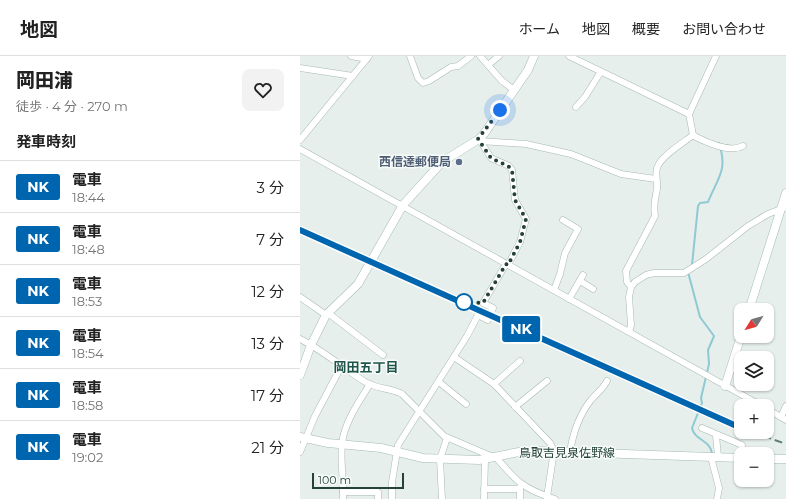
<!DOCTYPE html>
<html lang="ja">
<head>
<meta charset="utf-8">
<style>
	:root { --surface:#fff; --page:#f2f2f2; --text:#222; --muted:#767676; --line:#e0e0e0 }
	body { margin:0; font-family:Montserrat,"Noto Sans JP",sans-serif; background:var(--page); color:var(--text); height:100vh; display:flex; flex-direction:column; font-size:15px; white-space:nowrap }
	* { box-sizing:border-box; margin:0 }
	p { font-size:13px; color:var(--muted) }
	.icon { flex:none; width:22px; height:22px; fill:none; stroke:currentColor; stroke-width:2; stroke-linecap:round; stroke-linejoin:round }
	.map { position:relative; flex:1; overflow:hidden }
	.side { display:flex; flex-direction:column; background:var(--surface); width:300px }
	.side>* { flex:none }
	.badge { padding:0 8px; border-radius:3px; font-size:14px; line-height:26px }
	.needle { width:26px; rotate:233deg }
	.fabs { position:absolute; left:434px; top:247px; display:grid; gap:8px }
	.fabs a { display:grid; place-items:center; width:40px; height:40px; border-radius:8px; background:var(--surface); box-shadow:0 1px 3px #0004; font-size:20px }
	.scale { position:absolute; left:12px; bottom:10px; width:92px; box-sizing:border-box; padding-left:4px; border:2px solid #24423a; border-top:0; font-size:11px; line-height:14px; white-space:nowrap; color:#24423a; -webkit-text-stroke:3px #f7fbf9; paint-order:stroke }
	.you { position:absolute; width:20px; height:20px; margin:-10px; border:3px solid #fff; border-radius:50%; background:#1a73e8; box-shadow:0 0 0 6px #1a73e833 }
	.map>.badge { position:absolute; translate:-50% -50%; box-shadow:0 0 0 2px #fff }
	h2 { padding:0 16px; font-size:15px; line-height:36px }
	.round { display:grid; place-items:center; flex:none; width:42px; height:42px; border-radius:8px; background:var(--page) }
	.head { display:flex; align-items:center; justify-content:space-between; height:68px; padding:0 16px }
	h1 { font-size:19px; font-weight:800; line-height:30px }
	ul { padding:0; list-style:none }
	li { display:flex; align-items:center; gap:12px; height:52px; padding:0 16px; border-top:1px solid var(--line) }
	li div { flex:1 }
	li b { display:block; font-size:15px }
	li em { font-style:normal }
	li .badge { min-width:44px; font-weight:700; text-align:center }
	header { display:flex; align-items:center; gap:24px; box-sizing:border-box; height:56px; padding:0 20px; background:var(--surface); border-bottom:1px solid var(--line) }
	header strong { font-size:19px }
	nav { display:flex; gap:22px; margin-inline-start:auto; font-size:14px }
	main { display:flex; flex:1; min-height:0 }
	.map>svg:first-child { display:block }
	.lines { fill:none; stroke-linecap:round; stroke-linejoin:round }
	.stream { stroke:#8ec9d4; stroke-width:2 }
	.street-casing { stroke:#a8b8b2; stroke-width:7 }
	.secondary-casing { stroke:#a4bbb3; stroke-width:9 }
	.street { stroke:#fff; stroke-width:6 }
	.secondary { stroke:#fff; stroke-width:8 }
	.rail { stroke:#5f7d75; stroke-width:2; stroke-dasharray:8 4; stroke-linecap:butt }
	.line-casing { stroke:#fff; stroke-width:9 }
	.line { stroke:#0065af; stroke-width:6 }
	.walk { stroke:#24423a; stroke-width:4; stroke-dasharray:0 7.2 }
	.service-dot { fill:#5c6f8a; stroke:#f7fbf9; stroke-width:1.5 }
	.stop-dot { fill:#fff; stroke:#0065af; stroke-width:2 }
	.labels { text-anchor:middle; stroke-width:3; stroke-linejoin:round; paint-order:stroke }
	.service-label { font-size:12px; font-weight:bold; fill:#4e5e75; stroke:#f7fbf9; text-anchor:end }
	.street-label { font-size:12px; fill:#24423a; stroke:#f7fbf9 }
	.neighbourhood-label { font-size:13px; font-weight:bold; fill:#1f5548; stroke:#f7fbf9 }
</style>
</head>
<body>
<header>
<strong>地図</strong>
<nav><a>ホーム</a><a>地図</a><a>概要</a><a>お問い合わせ</a></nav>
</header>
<main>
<section class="side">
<div class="head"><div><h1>岡田浦</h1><p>徒歩 · 4 分 · 270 m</p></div><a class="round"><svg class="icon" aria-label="heart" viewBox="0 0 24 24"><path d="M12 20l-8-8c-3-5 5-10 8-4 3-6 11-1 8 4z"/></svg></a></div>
<h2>発車時刻</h2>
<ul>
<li><span class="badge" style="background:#0065af;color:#fff">NK</span><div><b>電車</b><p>18:44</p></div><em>3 分</em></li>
<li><span class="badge" style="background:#0065af;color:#fff">NK</span><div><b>電車</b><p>18:48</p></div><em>7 分</em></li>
<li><span class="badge" style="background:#0065af;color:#fff">NK</span><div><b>電車</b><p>18:53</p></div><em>12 分</em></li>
<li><span class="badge" style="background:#0065af;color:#fff">NK</span><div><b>電車</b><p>18:54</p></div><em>13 分</em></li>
<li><span class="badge" style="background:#0065af;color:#fff">NK</span><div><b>電車</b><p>18:58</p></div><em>17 分</em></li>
<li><span class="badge" style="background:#0065af;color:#fff">NK</span><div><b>電車</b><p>19:02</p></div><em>21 分</em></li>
</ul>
</section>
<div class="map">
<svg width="486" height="443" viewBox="0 0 486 443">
	<rect width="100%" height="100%" fill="#e6efeb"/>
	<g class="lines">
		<!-- stream -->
		<g class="stream">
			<path d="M392 209 398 150 400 147 408 146C418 121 428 115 419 87"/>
			<path d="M388 216 400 261 414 280 408 294 409 308 401 342 402 347 392 372C394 384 411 384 412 398"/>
		</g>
		<!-- street casing -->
		<g class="street-casing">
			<g id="street">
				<path d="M51 0 67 3"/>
				<path d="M110 0 118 22 123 27 129 25 151 11 158 10 171 0"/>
				<path d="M180 0 202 25 214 34"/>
				<path d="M269 0 389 58 416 0"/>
				<path d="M188 9 199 0"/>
				<path d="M0 12 53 20"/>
				<path d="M276 51 285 41 300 17"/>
				<path d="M389 58 393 79 396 81C408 87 430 97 443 90"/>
				<path d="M179 83 191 102 209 110 212 114 215 144 226 163 220 186 208 209"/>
				<path d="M0 84 69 0"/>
				<path d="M180 85 226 88 271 98 321 118 356 123"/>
				<path d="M0 93 462 350"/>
				<path d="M280 225 293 233"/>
				<path d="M331 231 327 226 326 215 355 160C353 148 355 145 357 133 358 126 355 119 357 112 361 100 383 87 393 79"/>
				<path d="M254 234 260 218 265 197 278 173 263 164"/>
				<path d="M0 241 26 259"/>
				<path d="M269 243 283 219"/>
				<path d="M28 257 83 299"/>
				<path d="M329 276 331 269 329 241 331 231 335 226 346 219 354 217H384L406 203 448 170 468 158 486 151"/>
				<path d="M0 283C24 295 44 313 67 327 78 333 91 332 102 338L144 380 193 401"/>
				<path d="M154 301 194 328 250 387 254 395 247 441"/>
				<path d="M139 326 166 348"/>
				<path d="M194 328 220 305"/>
				<path d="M215 351 247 325"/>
				<path d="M467 353 486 364"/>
				<path d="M481 361 486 350"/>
				<path d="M402 372 442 389 441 398"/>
				<path d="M416 379 418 401"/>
				<path d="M0 396 15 360 42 309"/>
				<path d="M270 396C273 377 279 359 291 344 297 337 303 333 307 325"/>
				<path d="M195 400C216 425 223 433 255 443"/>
				<path d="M411 401 419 432 417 443"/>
				<path d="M220 431V443"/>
				<path d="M184 433H220"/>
				<path d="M43 436H78V443"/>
				<path d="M43 443C44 425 40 405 42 387 45 365 59 346 70 328"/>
				<path d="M92 443V426L98 389 167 280 178 259 188 264 193 252 183 247 206 208"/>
				<path d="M142 443 140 403 147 382"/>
				<path d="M184 443 185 403"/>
			</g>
		</g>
		<!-- secondary casing -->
		<g class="secondary-casing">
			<g id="secondary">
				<path d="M449 254 486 137"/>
				<path d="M0 319 11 289 26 259 58 228 103 149 142 106 179 83 184 78 228 14 234 0"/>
				<path d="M425 330 441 280"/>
				<path d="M0 381 28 387 81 392 123 402 179 404 219 396 238 395 441 402"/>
				<path d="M467 403H486"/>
			</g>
		</g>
		<!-- street -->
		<use href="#street" class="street"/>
		<!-- secondary -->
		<use href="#secondary" class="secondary"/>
		<!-- rail -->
		<g class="rail">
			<path d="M0 174 441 372"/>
			<path d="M452 376 486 388"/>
		</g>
	</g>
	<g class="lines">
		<!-- line casing -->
		<g class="line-casing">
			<path id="line" d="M0 174 441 372"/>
		</g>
		<!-- line -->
		<use href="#line" class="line"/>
		<!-- walk -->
		<path class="walk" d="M164 246 183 247 206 208 208 209 220 186 226 163 215 144 212 114 208 110 191 102 178 83 200 54"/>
	</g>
	<!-- markers -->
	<circle class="service-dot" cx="159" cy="106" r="4"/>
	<circle class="stop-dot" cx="164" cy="246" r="8"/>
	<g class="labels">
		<!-- service labels -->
		<g class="service-label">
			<text x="151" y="110">西信達郵便局</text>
		</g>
		<!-- street labels -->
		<g class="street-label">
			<text x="267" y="401">鳥取吉見泉佐野線</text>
		</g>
		<!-- neighbourhood labels -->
		<g class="neighbourhood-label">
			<text x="66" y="316">岡田五丁目</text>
		</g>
	</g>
</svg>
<div class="fabs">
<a><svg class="needle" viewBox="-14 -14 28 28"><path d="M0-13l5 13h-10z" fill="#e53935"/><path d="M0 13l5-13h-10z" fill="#767676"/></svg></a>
<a><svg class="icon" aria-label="layers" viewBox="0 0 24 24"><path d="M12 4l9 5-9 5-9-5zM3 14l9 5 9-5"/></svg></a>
<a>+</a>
<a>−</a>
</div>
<div class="scale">100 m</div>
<div class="you" style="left:200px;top:54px"></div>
<b class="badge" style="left:221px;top:273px;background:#0065af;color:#fff">NK</b>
</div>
</main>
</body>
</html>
